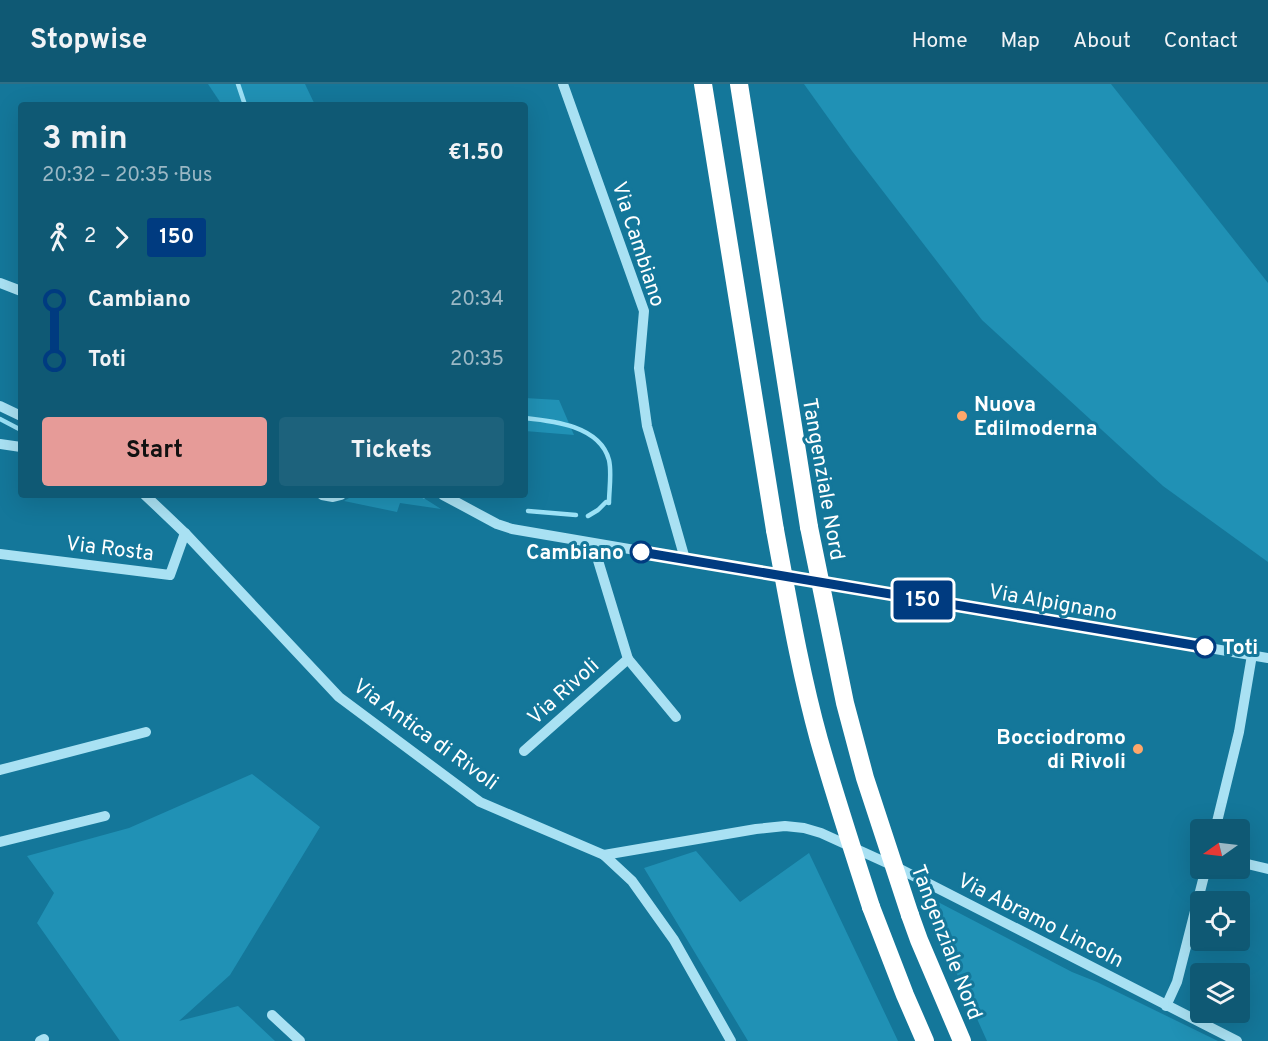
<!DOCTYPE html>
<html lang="en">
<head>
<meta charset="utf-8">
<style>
	:root { --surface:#0f5974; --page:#1d627c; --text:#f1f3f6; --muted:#9bb8c5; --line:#2f6f86; --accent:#e69b98 }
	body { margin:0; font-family:Overpass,sans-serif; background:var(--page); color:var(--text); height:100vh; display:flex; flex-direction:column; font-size:22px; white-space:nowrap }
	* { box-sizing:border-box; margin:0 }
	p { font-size:20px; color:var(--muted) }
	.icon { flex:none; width:33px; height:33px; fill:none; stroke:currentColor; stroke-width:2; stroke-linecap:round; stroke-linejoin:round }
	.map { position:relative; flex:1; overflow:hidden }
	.panel { position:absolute; left:18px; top:18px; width:510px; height:396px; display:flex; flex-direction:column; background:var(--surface); border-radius:6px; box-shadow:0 6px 24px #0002 }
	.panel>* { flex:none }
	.badge { padding:0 12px; border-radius:4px; font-size:21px; line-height:39px }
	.needle { width:39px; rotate:256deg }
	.controls { position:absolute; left:1190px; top:735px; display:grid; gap:12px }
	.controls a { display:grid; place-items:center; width:60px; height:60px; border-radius:6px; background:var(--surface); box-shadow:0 6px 24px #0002; font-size:30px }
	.map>.badge { position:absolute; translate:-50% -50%; box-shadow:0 0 0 3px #fff }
	.legs { display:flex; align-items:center; gap:9px; height:66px; padding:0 24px; font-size:20px }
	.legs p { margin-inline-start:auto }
	.overview { display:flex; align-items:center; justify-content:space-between; height:102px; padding:0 24px }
	h1 { font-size:33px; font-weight:700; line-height:45px }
	.cta { display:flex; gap:12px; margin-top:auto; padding:12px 24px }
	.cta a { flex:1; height:69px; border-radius:6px; background:var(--accent); color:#111; font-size:24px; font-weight:700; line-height:69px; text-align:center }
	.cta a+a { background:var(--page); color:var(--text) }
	ul { padding:0 24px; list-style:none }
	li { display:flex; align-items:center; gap:21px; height:60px; font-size:22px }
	li i { display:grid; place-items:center; width:9px; height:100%; margin:0 8px; background:currentColor }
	li i::after { content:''; width:15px; height:15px; margin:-8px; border:4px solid; border-radius:50%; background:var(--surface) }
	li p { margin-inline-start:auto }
	li:first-child i { background:linear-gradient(#0000 50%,currentColor 0) }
	li:last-child i { background:linear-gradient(currentColor 50%,#0000 0) }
	header { display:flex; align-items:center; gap:36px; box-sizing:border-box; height:84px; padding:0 30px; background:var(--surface); border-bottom:2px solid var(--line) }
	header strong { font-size:28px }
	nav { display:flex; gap:33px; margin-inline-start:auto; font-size:21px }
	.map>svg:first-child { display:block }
	.green { fill:#2091b5 }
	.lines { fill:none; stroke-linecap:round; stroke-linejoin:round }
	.stream { stroke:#9be1f6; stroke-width:4.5 }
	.minor { stroke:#a9e1f3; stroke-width:10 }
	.highway { stroke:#fff; stroke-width:18 }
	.highway-bridge { stroke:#fff; stroke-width:18 }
	.line-1-casing { stroke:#fff; stroke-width:14 }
	.line-1 { stroke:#003b80; stroke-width:9 }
	.poi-dot { fill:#ffa76a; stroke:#14779a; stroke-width:2 }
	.stop-1-dot { fill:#fff; stroke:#003b80; stroke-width:3 }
	.labels { text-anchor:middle; stroke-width:6; stroke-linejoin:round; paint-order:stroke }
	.street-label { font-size:21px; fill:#fff; stroke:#14779a }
	.poi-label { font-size:21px; font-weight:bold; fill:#fff; stroke:#14779a; text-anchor:start }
	.stop-label { font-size:21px; font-weight:bold; fill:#fff; stroke:#14779a; text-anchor:end }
</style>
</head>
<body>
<header>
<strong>Stopwise</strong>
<nav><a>Home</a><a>Map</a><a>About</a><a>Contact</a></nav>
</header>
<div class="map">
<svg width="1268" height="957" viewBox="0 0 1268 957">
	<rect width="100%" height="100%" fill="#14779a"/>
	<!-- green -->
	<g class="green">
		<path d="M208 0H305L315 21H222Z"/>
		<path d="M804 0H1111L1268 199V478L1163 402 982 236 852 67Z"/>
		<path d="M525 314 559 316 574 351 525 347Z"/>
		<path d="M354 411H419L441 425 400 419 397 428 344 417Z"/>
		<path d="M252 690 320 743 230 891 179 937 238 922 275 957H120L37 839 54 809 27 772 129 744Z"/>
		<path d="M696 767 740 818 809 769 898 957H748L644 784Z"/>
		<path d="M938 818 1072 888 1097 898 1218 957H987L947 868 934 830Z"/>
	</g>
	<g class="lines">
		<!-- stream -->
		<g class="stream">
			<path d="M238 0 245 21"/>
			<path d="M525 334C554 337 600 342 609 376 612 389 609 406 609 419L606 418 598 426 588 432"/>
			<path d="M0 335 21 346"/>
			<path d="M421 411 424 412"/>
			<path d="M528 427 576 431"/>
		</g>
		<!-- minor -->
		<g class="minor">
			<path d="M563 0 644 227 639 284 647 342 685 475"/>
			<path d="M0 199 21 207"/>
			<path d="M0 322 21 332"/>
			<path d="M0 360 21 363"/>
			<path d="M145 411 185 449 339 613 480 718 604 771 756 745 785 742 804 744 821 749 898 784 1237 957"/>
			<path d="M322 411 333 413 341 411"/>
			<path d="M443 411 497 440 512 445 1268 574"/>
			<path d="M0 470 170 491 185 449"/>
			<path d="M628 575 676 633"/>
			<path d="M524 667 628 575 593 460"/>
			<path d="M0 686 146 648"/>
			<path d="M1215 746 1239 648 1252 571"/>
			<path d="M0 758 105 732"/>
			<path d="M604 771 632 797 674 856 731 957"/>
			<path d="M1239 778 1268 785"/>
			<path d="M1166 922 1177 898 1206 784"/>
			<path d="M272 931 300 957"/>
			<path d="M40 957 44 955"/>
		</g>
		<!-- highway -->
		<g class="highway">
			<path d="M703 0 775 446"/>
			<path d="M739 0 809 443"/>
			<path d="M871 823 905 911 925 957"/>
			<path d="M910 831 919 856 962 957"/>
		</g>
		<!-- highway-bridge -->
		<g class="highway-bridge">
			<path d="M809 443 845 619 865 694 910 831"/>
			<path d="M775 446C788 516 800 587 819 656 835 712 853 767 871 823"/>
		</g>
	</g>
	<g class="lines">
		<!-- line-1 casing -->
		<g class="line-1-casing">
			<path id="line-1" d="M641 468 1205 563"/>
		</g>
		<!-- line-1 -->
		<use href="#line-1" class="line-1"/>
	</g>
	<!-- markers -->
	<g class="poi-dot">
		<circle cx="962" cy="332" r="6"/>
		<circle cx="1138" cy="665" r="6"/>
	</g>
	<g class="stop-1-dot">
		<circle cx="641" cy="468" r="10"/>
		<circle cx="1205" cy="563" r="10"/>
	</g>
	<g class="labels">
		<!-- street labels -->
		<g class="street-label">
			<text transform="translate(639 160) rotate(72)" y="7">Via Cambiano</text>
			<text transform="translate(824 395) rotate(80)" y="7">Tangenziale Nord</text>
			<text transform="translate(110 464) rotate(7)" y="7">Via Rosta</text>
			<text transform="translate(1053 518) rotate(10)" y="7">Via Alpignano</text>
			<text transform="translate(563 607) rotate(-42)" y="7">Via Rivoli</text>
			<text transform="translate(426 650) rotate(36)" y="7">Via Antica di Rivoli</text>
			<text transform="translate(1041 836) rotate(27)" y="7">Via Abramo Lincoln</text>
			<text transform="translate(947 858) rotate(69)" y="7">Tangenziale Nord</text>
		</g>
		<!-- poi labels -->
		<g class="poi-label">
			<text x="974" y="327">Nuova<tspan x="974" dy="24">Edilmoderna</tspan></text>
			<text x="1126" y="660" text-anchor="end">Bocciodromo<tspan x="1126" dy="24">di Rivoli</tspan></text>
		</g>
		<!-- stop labels -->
		<g class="stop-label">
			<text x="624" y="475">Cambiano</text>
			<text x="1222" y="570" text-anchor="start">Toti</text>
		</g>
	</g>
</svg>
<div class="controls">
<a><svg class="needle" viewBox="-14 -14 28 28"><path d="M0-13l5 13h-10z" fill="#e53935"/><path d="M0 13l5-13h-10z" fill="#9bb8c5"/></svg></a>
<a><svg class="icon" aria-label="locate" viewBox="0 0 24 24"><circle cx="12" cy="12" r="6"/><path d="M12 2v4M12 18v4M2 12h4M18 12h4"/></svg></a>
<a><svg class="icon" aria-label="layers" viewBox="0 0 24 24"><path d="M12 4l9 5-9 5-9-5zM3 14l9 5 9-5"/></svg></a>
</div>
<b class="badge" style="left:923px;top:516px;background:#003b80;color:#fff">150</b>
<section class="panel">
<div class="overview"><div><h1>3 min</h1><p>20:32 – 20:35 · Bus</p></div><b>€1.50</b></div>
<div class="legs"><svg class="icon" aria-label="walk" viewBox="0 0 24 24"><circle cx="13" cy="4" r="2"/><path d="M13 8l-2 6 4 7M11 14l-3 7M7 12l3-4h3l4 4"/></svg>2<svg class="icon" aria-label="forward" viewBox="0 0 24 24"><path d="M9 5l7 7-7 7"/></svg><b class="badge" style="background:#003b80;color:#fff">150</b></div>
<ul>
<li><i style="color:#003b80"></i><b>Cambiano</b><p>20:34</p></li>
<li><i style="color:#003b80"></i><b>Toti</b><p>20:35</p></li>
</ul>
<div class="cta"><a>Start</a><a>Tickets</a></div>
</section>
</div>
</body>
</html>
